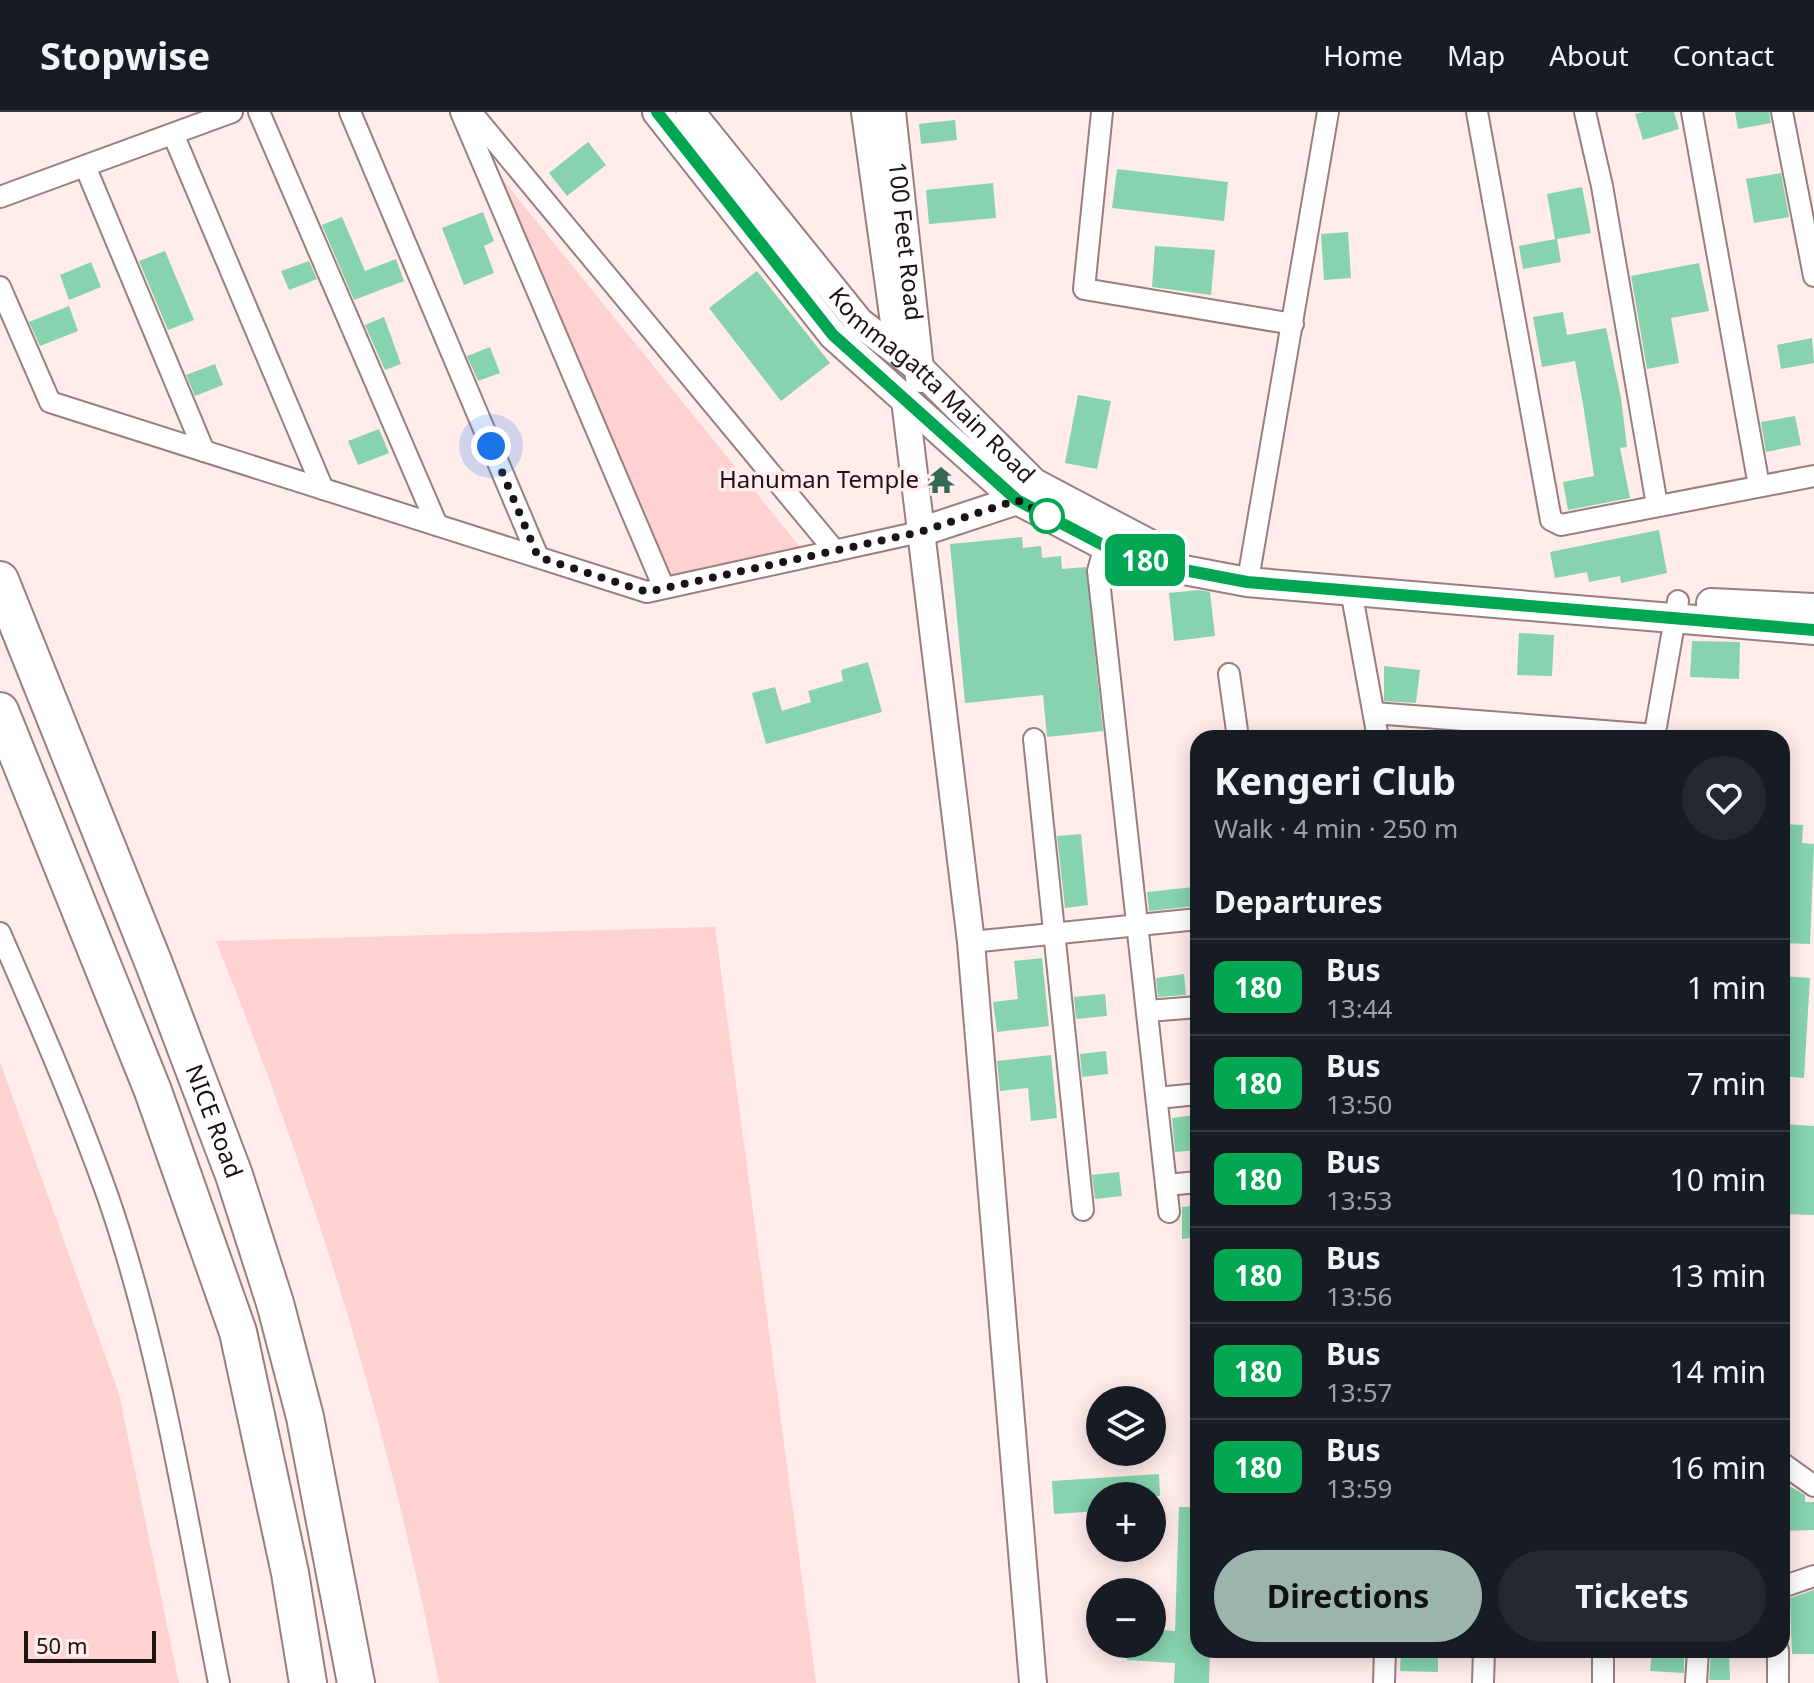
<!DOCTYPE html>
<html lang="en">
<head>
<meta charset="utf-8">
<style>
	:root { --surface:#171b24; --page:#242831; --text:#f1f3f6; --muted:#9ea1a6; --line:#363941; --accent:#9cb5ac }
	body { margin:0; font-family:"Noto Sans",sans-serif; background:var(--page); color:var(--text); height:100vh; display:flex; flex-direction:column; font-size:30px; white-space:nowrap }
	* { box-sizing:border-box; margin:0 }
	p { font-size:26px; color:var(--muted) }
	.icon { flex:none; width:44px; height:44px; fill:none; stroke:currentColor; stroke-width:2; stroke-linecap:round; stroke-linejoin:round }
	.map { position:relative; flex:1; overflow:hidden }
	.details { position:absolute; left:1190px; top:618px; width:600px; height:928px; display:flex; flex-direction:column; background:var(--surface); border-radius:24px; box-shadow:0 4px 20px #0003 }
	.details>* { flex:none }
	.badge { padding:0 16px; border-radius:12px; font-size:28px; line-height:52px }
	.controls { position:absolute; left:1086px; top:1274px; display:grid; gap:16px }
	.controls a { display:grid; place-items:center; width:80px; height:80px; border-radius:50%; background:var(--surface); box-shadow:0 4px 20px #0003; font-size:40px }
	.scale { position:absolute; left:24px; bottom:20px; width:132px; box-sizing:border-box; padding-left:8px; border:4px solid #1d1313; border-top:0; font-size:22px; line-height:28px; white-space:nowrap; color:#1d1313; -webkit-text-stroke:6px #ffeceb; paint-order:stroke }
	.you { position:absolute; width:40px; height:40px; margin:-20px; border:6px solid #fff; border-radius:50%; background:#1a73e8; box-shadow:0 0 0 12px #1a73e833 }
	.map>.badge { position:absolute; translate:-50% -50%; box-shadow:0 0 0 4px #fff }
	h2 { padding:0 24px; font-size:30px; line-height:72px }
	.round { display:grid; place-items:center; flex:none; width:84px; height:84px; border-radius:42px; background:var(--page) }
	.summary { display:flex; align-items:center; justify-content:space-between; height:136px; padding:0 24px }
	h1 { font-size:38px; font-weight:700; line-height:60px }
	.primary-button { display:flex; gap:16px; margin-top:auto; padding:16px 24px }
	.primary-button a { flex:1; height:92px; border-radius:48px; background:var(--accent); color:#111; font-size:32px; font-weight:700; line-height:92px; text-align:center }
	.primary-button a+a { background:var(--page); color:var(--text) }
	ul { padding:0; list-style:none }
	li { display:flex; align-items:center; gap:24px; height:96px; padding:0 24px; border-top:2px solid var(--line) }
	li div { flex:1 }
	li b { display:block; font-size:30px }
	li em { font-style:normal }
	li .badge { min-width:88px; font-weight:700; text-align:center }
	header { display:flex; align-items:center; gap:48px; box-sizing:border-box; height:112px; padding:0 40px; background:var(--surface); border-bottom:2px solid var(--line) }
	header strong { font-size:38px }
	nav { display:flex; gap:44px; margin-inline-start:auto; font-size:28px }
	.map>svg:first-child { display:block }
	.green { fill:#fdd2d1 }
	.building { fill:#87d3ad }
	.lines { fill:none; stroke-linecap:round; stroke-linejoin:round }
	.minor-casing { stroke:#997e7d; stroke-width:24 }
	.tertiary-casing { stroke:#997e7d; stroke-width:30 }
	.secondary-casing { stroke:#997e7d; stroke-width:32 }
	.motorway-casing { stroke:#997e7d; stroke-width:40 }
	.minor { stroke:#fff; stroke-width:20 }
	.tertiary { stroke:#fff; stroke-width:26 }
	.secondary { stroke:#fff; stroke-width:28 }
	.motorway { stroke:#fff; stroke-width:36 }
	.line-casing { stroke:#fff; stroke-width:18 }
	.line { stroke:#00a651; stroke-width:12 }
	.walk { stroke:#1d1313; stroke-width:8; stroke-dasharray:0 14.4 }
	.stop-dot { fill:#fff; stroke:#00a651; stroke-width:4 }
	.labels { text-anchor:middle; stroke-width:7; stroke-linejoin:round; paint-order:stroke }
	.street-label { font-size:24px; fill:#1d1313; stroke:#ffeceb }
	.poi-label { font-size:24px; fill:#1d1313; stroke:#ffeceb; text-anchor:end }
</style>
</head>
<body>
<header>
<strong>Stopwise</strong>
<nav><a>Home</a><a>Map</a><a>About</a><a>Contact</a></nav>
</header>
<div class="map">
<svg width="1814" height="1571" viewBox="0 0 1814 1571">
	<rect width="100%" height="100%" fill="#ffeceb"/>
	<!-- green -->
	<g class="green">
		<path d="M498 62 804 440 668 464Z"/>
		<path d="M715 815 816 1571H439C389 1316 313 1070 216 829Z"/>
		<path d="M0 950 119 1282 179 1571H0Z"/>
	</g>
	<!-- building -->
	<g class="building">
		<path d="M1644 0H1674L1679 17 1643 28 1635 2Z"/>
		<path d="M1735 0H1769L1771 11 1738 17Z"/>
		<path d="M955 8 957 28 921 32 919 12Z"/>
		<path d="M588 30 606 53 567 84 549 61Z"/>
		<path d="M1117 57 1228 70 1224 109 1112 96Z"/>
		<path d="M1781 61 1789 105 1754 111 1746 67Z"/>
		<path d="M993 71 996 106 929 112 926 78Z"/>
		<path d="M1582 75 1591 121 1557 127 1561 150 1523 157 1519 134 1555 127 1547 82Z"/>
		<path d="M483 100 494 129 484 134 494 161 464 173 442 116Z"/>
		<path d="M342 105 365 159 396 147 404 169 354 188 322 113Z"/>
		<path d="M1348 120 1351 166 1324 168 1321 122Z"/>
		<path d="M1155 134 1215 138 1211 183 1152 175Z"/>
		<path d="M165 139 194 208 168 218 139 149Z"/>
		<path d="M309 149 317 167 289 178 281 159Z"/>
		<path d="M91 150 101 175 69 188 60 163Z"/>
		<path d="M1699 151 1709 199 1671 206 1679 251 1647 257 1631 164Z"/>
		<path d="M757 159 830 251 781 289 709 196Z"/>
		<path d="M69 194 78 219 40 234 29 210Z"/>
		<path d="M1563 200 1567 223 1606 216 1621 286 1627 335 1620 336 1630 386 1568 398 1563 370 1594 364 1583 292 1575 249 1542 255 1533 205Z"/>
		<path d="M384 205 401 252 385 258 365 213Z"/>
		<path d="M1812 226 1814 251 1781 257 1777 233Z"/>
		<path d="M490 235 500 261 478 269 467 244Z"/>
		<path d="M215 252 223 273 195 284 186 263Z"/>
		<path d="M1078 283 1111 289 1097 357 1065 351Z"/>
		<path d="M1795 304 1801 333 1766 340 1761 310Z"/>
		<path d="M379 317 389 341 358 353 348 329Z"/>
		<path d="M1659 418 1667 461 1621 471 1620 464 1589 470 1587 460 1555 466 1550 440Z"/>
		<path d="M1022 425 1023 436 1041 434 1042 446 1061 444 1062 457 1086 455 1103 619 1047 625 1043 583 965 591 950 432Z"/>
		<path d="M1198 478 1210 480 1215 524 1174 529 1169 481Z"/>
		<path d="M1519 521 1554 523 1552 564 1517 563Z"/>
		<path d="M1692 529 1740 530 1739 567 1690 565Z"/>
		<path d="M868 550 882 600 766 632 752 581 775 575 782 599 811 590 808 579 843 569 841 558Z"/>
		<path d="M1384 554 1420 558 1416 591 1384 589Z"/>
		<path d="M1782 712 1803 713 1802 731 1814 732 1810 832 1782 831 1785 768 1782 767Z"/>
		<path d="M1081 722 1088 793 1065 796 1057 724Z"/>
		<path d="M1194 775 1196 794 1149 799 1147 780Z"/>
		<path d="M1042 846 1049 914 997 920 993 890 1018 887 1014 849Z"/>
		<path d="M1184 862 1186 883 1158 885 1156 866Z"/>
		<path d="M1782 864 1810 866 1804 966 1782 964Z"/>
		<path d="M1105 882 1107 904 1076 907 1074 885Z"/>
		<path d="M1106 939 1108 962 1082 965 1080 942Z"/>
		<path d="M1051 943 1057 1006 1031 1009 1028 976 1000 979 997 949Z"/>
		<path d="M1195 1003 1198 1038 1175 1040 1172 1006Z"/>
		<path d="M1782 1012 1814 1014V1103L1782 1102Z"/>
		<path d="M1119 1060 1122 1084 1095 1087 1092 1063Z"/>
		<path d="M1198 1093V1125L1182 1127V1095Z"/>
		<path d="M1159 1362 1160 1384H1100V1399L1054 1402 1052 1369Z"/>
		<path d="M1782 1370 1805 1383V1390H1814V1418L1782 1419Z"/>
		<path d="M1179 1395H1198V1538H1210L1209 1571H1174L1175 1551 1127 1548 1128 1532H1152V1517L1175 1519Z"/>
		<path d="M1814 1478V1542H1792L1790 1486Z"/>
		<path d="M1401 1538 1438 1539V1560L1400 1559Z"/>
		<path d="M1652 1538H1673L1672 1546H1684V1561L1650 1559Z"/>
		<path d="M1729 1538 1730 1568H1709L1711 1539Z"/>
	</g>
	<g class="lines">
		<!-- minor casing -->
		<g class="minor-casing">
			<g id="minor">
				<path d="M259 0 437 413"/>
				<path d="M350 0 538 445"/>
				<path d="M461 0 664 476"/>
				<path d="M471 0 835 439"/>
				<path d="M1102 0 1084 177 1293 212"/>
				<path d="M1477 0 1551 408 1561 413 1814 364"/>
				<path d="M1585 0 1602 74 1657 393"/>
				<path d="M1692 0 1759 374"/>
				<path d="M1782 0 1814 164"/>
				<path d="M173 22 323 377"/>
				<path d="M85 54 204 339"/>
				<path d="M0 85 232 0"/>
				<path d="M0 175 50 290 647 480 920 420"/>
				<path d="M1105 434 1098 459 1169 1100"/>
				<path d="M1250 456 1328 0"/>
				<path d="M1351 478 1378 626"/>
				<path d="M1229 562 1238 626"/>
				<path d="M1374 601 1655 623"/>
				<path d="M1654 626 1678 489"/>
				<path d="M1034 627 1083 1098"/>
				<path d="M0 821C38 908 76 995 108 1085 162 1242 187 1409 219 1571"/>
				<path d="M971 830 1198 807"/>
				<path d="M1148 899 1198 895"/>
				<path d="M1157 986 1198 982"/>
				<path d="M1166 1073 1198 1070"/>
				<path d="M1782 1351 1814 1374"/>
				<path d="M1782 1475 1814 1464"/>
				<path d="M1778 1538V1571"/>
				<path d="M1384 1571 1385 1538"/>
				<path d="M1483 1571 1484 1538"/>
				<path d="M1603 1571V1538"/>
				<path d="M1696 1571 1698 1538"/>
			</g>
		</g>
		<!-- tertiary casing -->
		<g class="tertiary-casing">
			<path id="tertiary" d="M905 288 971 830 1033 1571"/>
		</g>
		<!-- secondary casing -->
		<g class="secondary-casing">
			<g id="secondary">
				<path d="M657 0 833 223 1017 388 1105 434 1163 454 1247 470 1814 518"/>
				<path id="s1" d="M690 0 859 210 919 256 1034 371 1157 436"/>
				<path d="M866 0 898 232"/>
				<path id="s2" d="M891 0 920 266"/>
				<path d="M920 420 1017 388 1029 376"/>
				<path d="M1711 491 1814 496"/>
			</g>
		</g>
		<!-- motorway casing -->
		<g class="motorway-casing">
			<g id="motorway">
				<path id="s3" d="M0 468 154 852 234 1063 275 1191 305 1305 356 1571"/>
				<path d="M0 599 153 979 238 1220 290 1461 308 1571"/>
			</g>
		</g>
		<!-- minor -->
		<use href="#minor" class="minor"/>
		<!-- tertiary -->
		<use href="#tertiary" class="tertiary"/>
		<!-- secondary -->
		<use href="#secondary" class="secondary"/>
		<!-- motorway -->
		<use href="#motorway" class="motorway"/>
	</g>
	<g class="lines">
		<!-- line casing -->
		<g class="line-casing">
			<path id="line" d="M657 0 833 223 1017 388 1105 434 1163 454 1247 470 1814 518"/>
		</g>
		<!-- line -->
		<use href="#line" class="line"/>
		<!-- walk -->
		<path class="walk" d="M491 334 538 445 647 480 920 420 1017 388 1047 404"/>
	</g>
	<!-- icons -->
	<defs>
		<g id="temple-bare" transform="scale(2.16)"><path d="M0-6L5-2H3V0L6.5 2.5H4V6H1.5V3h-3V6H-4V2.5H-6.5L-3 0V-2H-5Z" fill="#346a51" stroke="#ffeceb" stroke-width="2.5" paint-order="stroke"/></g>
	</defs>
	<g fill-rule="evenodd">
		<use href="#temple-bare" x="941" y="368"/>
	</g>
	<!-- markers -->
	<circle class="stop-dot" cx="1047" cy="404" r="16"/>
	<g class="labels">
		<!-- street labels -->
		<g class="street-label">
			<text dy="8" stroke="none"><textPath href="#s2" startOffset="130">100 Feet Road</textPath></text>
			<text dy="8" stroke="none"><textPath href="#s1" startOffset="366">Kommagatta Main Road</textPath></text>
			<text dy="8" stroke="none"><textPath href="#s3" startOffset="582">NICE Road</textPath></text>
		</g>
		<!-- poi labels -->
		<g class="poi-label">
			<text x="919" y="376">Hanuman Temple</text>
		</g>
	</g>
</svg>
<div class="controls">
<a><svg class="icon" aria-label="layers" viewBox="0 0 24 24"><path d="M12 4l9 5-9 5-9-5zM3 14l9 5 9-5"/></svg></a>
<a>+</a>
<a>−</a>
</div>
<div class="scale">50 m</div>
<div class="you" style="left:491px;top:334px"></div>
<b class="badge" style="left:1145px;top:448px;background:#00a651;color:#fff">180</b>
<section class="details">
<div class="summary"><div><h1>Kengeri Club</h1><p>Walk · 4 min · 250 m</p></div><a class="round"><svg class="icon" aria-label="heart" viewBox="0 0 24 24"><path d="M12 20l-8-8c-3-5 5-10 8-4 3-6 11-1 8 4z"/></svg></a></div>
<h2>Departures</h2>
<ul>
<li><span class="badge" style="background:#00a651;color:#fff">180</span><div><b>Bus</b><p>13:44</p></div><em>1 min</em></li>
<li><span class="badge" style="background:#00a651;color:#fff">180</span><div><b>Bus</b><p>13:50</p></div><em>7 min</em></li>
<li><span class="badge" style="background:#00a651;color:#fff">180</span><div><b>Bus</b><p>13:53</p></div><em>10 min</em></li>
<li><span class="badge" style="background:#00a651;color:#fff">180</span><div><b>Bus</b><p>13:56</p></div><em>13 min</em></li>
<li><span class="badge" style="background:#00a651;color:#fff">180</span><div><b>Bus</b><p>13:57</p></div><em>14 min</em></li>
<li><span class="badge" style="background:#00a651;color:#fff">180</span><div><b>Bus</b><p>13:59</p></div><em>16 min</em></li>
</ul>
<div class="primary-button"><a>Directions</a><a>Tickets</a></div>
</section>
</div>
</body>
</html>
